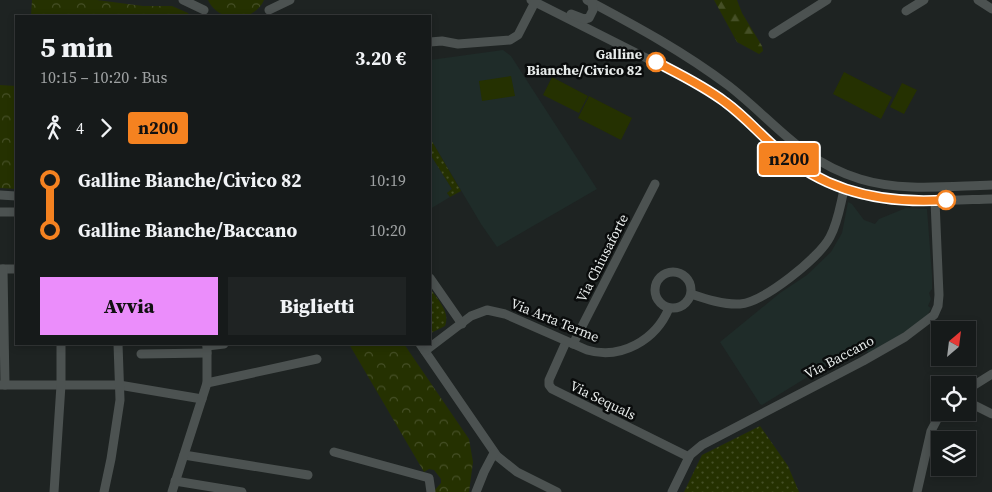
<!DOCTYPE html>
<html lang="it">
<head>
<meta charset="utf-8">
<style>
	:root { --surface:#161a1a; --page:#1f2323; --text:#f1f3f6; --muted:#9ea1a2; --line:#353839; --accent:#eb8dfb }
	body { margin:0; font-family:"Source Serif 4",serif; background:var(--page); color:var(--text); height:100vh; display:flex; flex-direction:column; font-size:19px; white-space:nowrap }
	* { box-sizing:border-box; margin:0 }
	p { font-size:16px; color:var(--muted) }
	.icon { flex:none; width:28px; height:28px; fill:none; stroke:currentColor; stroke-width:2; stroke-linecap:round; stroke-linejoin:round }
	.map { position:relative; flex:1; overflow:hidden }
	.drawer { position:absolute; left:15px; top:15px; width:416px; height:330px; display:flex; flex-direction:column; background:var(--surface); border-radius:0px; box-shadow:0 2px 8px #0003,0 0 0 1px var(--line) }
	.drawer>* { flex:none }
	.badge { padding:0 10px; border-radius:4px; font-size:18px; line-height:32px }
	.needle { width:32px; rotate:28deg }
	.tools { position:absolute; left:931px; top:321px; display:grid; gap:10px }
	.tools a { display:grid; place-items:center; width:45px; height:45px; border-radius:0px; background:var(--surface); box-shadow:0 2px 8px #0003,0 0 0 1px var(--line); font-size:25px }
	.map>.badge { position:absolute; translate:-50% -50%; box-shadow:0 0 0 2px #fff }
	.legs { display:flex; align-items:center; gap:8px; height:55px; padding:0 25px; font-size:16px }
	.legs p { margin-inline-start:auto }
	.overview { display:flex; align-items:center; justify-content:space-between; height:85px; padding:0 25px }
	h1 { font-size:28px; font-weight:800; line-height:38px }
	.primary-button { display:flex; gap:10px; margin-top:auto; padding:10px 25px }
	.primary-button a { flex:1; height:58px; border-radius:0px; background:var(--accent); color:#111; font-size:20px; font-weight:800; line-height:58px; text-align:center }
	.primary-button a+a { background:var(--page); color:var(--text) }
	ul { padding:0 25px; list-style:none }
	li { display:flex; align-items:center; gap:18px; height:50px; font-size:19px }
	li i { display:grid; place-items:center; width:8px; height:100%; margin:0 6px; background:currentColor }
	li i::after { content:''; width:12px; height:12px; margin:-6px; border:4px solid; border-radius:50%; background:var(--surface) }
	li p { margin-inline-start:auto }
	li:first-child i { background:linear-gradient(#0000 50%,currentColor 0) }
	li:last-child i { background:linear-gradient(currentColor 50%,#0000 0) }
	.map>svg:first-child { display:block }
	.built { fill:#1f2c29 }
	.grass { fill:url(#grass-dots) }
	.forest { fill:url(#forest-firs) }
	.park { fill:url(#park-crowns) }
	.pitch { fill:#253101 }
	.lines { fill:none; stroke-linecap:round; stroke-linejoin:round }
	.minor { stroke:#4c5251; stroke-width:9 }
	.line-1-casing { stroke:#fff; stroke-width:11 }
	.line-1 { stroke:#f58220; stroke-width:8 }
	.stop-1-dot { fill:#fff; stroke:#f58220; stroke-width:2.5 }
	.labels { text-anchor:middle; stroke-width:5; stroke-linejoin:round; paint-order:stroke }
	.stop-label { font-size:14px; font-weight:bold; fill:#e7ebea; stroke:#0a0c0c; text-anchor:end }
	.street-label { font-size:14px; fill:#e7ebea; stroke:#0a0c0c }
</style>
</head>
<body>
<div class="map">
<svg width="992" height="492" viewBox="0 0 992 492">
	<defs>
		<pattern id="grass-dots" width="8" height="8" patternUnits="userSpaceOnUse" patternTransform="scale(1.25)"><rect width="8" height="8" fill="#253101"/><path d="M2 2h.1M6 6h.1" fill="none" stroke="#454f26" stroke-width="1.8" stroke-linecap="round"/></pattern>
		<pattern id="forest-firs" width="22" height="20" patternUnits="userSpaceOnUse" patternTransform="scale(1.25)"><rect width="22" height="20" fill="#253101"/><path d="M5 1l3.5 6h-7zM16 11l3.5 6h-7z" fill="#454f26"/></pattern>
		<pattern id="park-crowns" width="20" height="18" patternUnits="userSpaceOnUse" patternTransform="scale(1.25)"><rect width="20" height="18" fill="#253101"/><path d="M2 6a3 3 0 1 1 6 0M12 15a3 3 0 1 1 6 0" fill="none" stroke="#454f26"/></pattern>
	</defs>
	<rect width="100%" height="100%" fill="#1e2322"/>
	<!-- built -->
	<g class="built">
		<path d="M503 50 511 56 597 189 497 247 481 224 430 138V60Z"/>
		<path d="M430 154 452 189 447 193 450 197 430 209Z"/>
		<path d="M848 202 852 204 864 220 875 224 879 219 906 208 927 209 932 275V289L929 293 931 299 928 306 931 308 928 314 918 324 869 354 861 344 762 405 760 404 720 342 780 293 807 275 831 252 842 233Z"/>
	</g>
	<!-- grass -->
	<g class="grass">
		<path d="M430 138 461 191 450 197 447 193 452 189 430 154Z"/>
		<path d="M430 288C437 299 451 312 445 326L431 333Z"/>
		<path d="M760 426 788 466 799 492H684L702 455Z"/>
	</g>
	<!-- forest -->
	<path class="forest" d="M714 0H737L742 13 762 46 763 51 759 54 737 42Z"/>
	<!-- park -->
	<g class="park">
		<path d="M32 0H97L143 6H172L188 13 190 16H31Z"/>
		<path d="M208 0H264C254 23 218 23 208 0Z"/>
		<path d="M0 85 16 86V189L0 188Z"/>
		<path d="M349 344H404L469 439 473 462 469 492H433L441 483V479L434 470 429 469 424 472Z"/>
	</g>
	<!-- pitch -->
	<g class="pitch">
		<path d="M844 72 892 97 881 119 833 94Z"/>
		<path d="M511 76 515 96 482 101 479 81Z"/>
		<path d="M552 77 588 96 579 113 543 95Z"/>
		<path d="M902 83 917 90 904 114 890 107Z"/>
		<path d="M589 96 632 118 621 140 578 118Z"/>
	</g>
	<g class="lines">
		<!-- minor -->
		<g class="minor">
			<path d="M183 0 204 10"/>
			<path d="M531 0C568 19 605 37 642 56 664 66 686 77 706 89 738 110 762 139 793 162 854 208 920 201 992 199"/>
			<path d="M587 0C636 26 684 52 729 86 775 122 801 161 860 179 902 192 949 186 992 185"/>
			<path d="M978 0 992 9"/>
			<path d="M269 10 290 0"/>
			<path d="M906 11 924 0"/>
			<path d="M571 14 584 19 589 18 593 10 592 3"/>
			<path d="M773 34 827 0"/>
			<path d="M430 42 442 41 458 44 510 40 518 35 535 2"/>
			<path d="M0 195 16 196"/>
			<path d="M0 212H16"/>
			<path d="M0 269H16"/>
			<path d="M3 269 5 385"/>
			<circle cx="673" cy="290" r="18"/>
			<path d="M430 278 462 324"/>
			<path d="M691 294C706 299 724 305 740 304 764 302 819 258 830 237 838 222 840 206 844 190"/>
			<path d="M566 342 549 380V385L552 389 689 457"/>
			<path d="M420 344 497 456 517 472 557 492"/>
			<path d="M573 344 655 184"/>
			<path d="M207 346 224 344"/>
			<path d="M425 351 471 316 487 310 505 314 587 350C621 360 656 340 669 308"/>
			<path d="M141 354 207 353"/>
			<path d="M207 383 317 359"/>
			<path d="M0 385H119L202 399"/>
			<path d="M968 389 992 374"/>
			<path d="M968 402 992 414"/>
			<path d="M334 452 429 478 431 492"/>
			<path d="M184 455 308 475"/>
			<path d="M175 481 242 492"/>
			<path d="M54 492 61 385V344"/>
			<path d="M104 492 111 459 120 400 118 344"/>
			<path d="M172 492 207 383V344"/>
			<path d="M476 492 484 472 494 453"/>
			<path d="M672 492 690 455 702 445 863 361 905 337 934 315 938 306 939 295 935 201"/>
			<path d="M917 492 931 431 941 412"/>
		</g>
	</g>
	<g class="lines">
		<!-- line-1 casing -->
		<g class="line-1-casing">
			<path id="line-1" d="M656 62C679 74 704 86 725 102 746 117 762 137 782 153 828 193 886 204 946 200"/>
		</g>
		<!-- line-1 -->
		<use href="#line-1" class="line-1"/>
	</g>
	<!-- markers -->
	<g class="stop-1-dot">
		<circle cx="656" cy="62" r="9"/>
		<circle cx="946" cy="200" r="9"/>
	</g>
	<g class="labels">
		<!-- stop labels -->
		<g class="stop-label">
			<text x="642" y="59">Galline<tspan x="642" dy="16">Bianche/Civico 82</tspan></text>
		</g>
		<!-- street labels -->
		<g class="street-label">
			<text transform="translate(602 258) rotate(-63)" y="5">Via Chiusaforte</text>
			<text transform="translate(555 320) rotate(22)" y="5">Via Arta Terme</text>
			<text transform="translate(839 357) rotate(-28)" y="5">Via Baccano</text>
			<text transform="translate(603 400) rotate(26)" y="5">Via Sequals</text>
		</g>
	</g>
</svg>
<div class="tools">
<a><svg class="needle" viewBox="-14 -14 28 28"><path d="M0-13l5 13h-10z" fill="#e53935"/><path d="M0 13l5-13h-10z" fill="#9ea1a2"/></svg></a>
<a><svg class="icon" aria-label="locate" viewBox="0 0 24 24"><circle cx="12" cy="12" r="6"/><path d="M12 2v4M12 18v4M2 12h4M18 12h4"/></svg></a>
<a><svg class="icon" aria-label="layers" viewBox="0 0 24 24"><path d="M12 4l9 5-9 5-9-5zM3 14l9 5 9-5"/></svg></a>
</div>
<b class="badge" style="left:789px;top:159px;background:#f58220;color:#111">n200</b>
<section class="drawer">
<div class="overview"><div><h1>5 min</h1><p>10:15 – 10:20 · Bus</p></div><b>3.20 €</b></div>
<div class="legs"><svg class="icon" aria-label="walk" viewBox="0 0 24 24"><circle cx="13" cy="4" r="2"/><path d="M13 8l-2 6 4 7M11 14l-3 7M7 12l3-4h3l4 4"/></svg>4<svg class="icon" aria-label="forward" viewBox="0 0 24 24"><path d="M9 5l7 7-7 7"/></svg><b class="badge" style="background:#f58220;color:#111">n200</b></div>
<ul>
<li><i style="color:#f58220"></i><b>Galline Bianche/Civico 82</b><p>10:19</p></li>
<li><i style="color:#f58220"></i><b>Galline Bianche/Baccano</b><p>10:20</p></li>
</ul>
<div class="primary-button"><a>Avvia</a><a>Biglietti</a></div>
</section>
</div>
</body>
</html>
